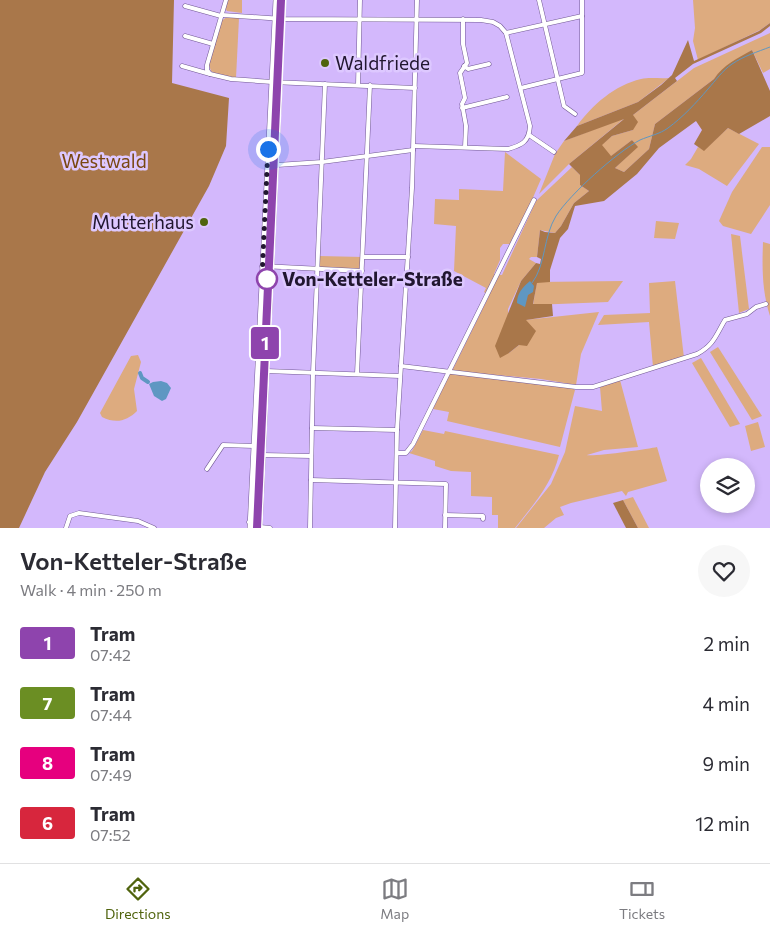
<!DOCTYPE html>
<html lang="en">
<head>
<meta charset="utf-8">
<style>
	:root { --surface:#fff; --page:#f7f7f7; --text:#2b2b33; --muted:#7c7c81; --line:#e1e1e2; --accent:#50640e }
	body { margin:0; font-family:Commissioner,sans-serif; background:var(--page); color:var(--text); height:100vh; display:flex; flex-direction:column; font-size:19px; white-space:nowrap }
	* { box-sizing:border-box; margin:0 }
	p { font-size:16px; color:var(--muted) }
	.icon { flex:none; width:28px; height:28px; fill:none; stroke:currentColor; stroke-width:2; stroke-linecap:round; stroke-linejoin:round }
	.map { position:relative; height:528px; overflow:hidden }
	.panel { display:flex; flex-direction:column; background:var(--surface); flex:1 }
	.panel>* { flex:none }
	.badge { padding:0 10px; border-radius:4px; font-size:18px; line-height:32px }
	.buttons { position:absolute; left:700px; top:458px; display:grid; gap:10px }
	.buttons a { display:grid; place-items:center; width:55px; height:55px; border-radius:50%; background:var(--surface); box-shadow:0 2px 8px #0003; font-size:25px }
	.you { position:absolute; width:25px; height:25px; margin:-12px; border:4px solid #fff; border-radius:50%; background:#1a73e8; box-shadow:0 0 0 8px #1a73e833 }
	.map>.badge { position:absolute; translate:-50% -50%; box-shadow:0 0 0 2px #fff }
	.round { display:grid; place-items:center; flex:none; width:52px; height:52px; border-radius:26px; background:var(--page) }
	.head { display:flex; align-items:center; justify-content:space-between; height:85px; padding:0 20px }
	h1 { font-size:24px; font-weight:600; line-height:38px }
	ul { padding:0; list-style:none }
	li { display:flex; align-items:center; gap:15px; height:60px; padding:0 20px }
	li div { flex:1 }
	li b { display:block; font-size:19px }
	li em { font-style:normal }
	li .badge { min-width:55px; font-weight:700; text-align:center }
	.tabs { display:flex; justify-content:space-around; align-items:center; height:70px; border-top:1px solid var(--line); background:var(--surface); font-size:14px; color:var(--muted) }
	.tabs a { display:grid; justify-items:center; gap:2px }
	.tabs .on { color:var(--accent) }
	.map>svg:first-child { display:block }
	.green { fill:#ddab7f }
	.forest { fill:#a9774a }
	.water { fill:#5f97c2 }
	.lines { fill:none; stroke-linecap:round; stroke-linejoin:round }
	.stream { stroke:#5f97c2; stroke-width:1 }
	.canal { stroke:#5f97c2; stroke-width:4 }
	.street-casing { stroke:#715894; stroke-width:5 }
	.secondary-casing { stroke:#715894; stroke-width:6 }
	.street { stroke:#fff; stroke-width:4 }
	.secondary { stroke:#fff; stroke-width:5 }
	.tram { stroke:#695782; stroke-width:1 }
	.line-casing { stroke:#fff; stroke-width:11 }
	.line { stroke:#8e44ad; stroke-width:8 }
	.walk { stroke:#21162f; stroke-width:5; stroke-dasharray:0 9 }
	.poi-dot { fill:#50640e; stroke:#ddc8ff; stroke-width:2 }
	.stop-dot { fill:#fff; stroke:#8e44ad; stroke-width:2.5 }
	.labels { text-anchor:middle; stroke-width:5; stroke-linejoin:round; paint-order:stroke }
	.poi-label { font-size:19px; fill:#21162f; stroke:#ddc8ff; text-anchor:start }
	.park-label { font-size:19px; fill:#794711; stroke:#ddc8ff }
	.stop-label { font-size:19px; font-weight:bold; fill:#21162f; stroke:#ddc8ff; text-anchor:start }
</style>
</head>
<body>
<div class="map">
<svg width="770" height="528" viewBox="0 0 770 528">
	<rect width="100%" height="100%" fill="#d3b8fc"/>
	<!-- green -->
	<g class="green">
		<path d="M227 0H242V13L227 11 225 8Z"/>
		<path d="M693 0H770V23L760 30 698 60 693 41 695 28Z"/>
		<path d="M227 17 239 18 236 78 214 73 211 71 209 65 221 21Z"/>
		<path d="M770 33V69L763 73 752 50 718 74 714 79 655 124 649 149 624 172 615 168 637 147 632 140 610 157 601 145 612 136 633 130V115L694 68Z"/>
		<path d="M669 78 638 102 577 126C592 105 615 85 641 79 650 77 660 79 669 78Z"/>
		<path d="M274 84H279L270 262 267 263 266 260Z"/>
		<path d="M626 117 569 164 539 194 555 154 564 141Z"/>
		<path d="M728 128 759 144 727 186 699 169 685 165 691 159 698 147 704 150Z"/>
		<path d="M762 147H770V205L751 234 723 226 719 221 732 192Z"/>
		<path d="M505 152 541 179 513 244H503L500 248V260L494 274 502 275 536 201 572 167 580 175V185L589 191 574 203 561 226 555 233 540 230 537 257H531L529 259 536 263 521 281 508 309 509 353 519 345 525 320 599 312 581 354 576 385 541 379 452 371 489 296 484 292 486 288 454 271 456 226 434 224 435 199 459 200V189L503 191Z"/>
		<path d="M656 221 679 223 675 239 654 238Z"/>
		<path d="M731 234 740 236 749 309 739 313Z"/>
		<path d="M763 242 770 244V316C762 292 762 267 763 242Z"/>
		<path d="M319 256 363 257 362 271 318 269Z"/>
		<path d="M623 281 608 302 533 305 537 282Z"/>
		<path d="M675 281 684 358 653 367 649 322 598 325 604 315 650 313 649 283Z"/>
		<path d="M267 298H269L259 524 254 517 263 301Z"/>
		<path d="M718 347 762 416 752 420 710 352Z"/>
		<path d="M138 355 141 362 134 389 137 411C127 421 116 424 102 417L100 413 131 356Z"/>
		<path d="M701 358 740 424 730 427 692 363Z"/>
		<path d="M450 373 572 388 575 390 560 447 447 421 449 412 433 409Z"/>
		<path d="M620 380 638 447 604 450 587 455C592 457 649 449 657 447L667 481 628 492 626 496 622 491 571 503 560 507 564 515 556 518 544 528H516L551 484 565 452 575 406 602 411 600 387Z"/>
		<path d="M758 422 765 447 751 451 745 426Z"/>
		<path d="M423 430 444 434 445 431 559 455C552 484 533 505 515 528H498V515H492V497L471 496V472L451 471 435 466V461L409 453 412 451Z"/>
		<path d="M633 497 649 528H638L623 500Z"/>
	</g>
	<!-- forest -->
	<g class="forest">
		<path d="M0 0H174L172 83 229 98 226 146 209 186 77 422 45 472 19 528H0Z"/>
		<path d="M770 23V26L761 33 693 64 675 78 677 81 633 115 638 122 633 130 612 136 602 145 611 156 632 140 638 147 615 168 624 172 649 149 655 124 714 79C723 65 738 58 752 50L770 91V116L739 134 728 128 704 151 694 144 702 130 696 121 659 148 637 174 604 201 575 206 568 229 560 238 550 270V282L537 283 533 304H552L553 316 526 320 536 331 527 346 519 345 509 353 500 358 495 346 521 281 536 263 540 264 541 259 537 257 540 230 545 232 555 233 561 226 574 203 589 191 580 185V175L569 164 624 119 564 141 577 126 638 102 661 85 672 75 688 40 694 61 759 31Z"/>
		<path d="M623 500 638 528H626L613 503Z"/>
	</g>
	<!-- water -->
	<g class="water">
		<path d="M530 281 534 286 533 292 528 295 525 307 517 303C517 293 523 287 530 281Z"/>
		<path d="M161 381 167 383 171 388 166 399 162 401 154 396 149 384 153 382Z"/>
	</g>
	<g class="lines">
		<!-- stream -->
		<path class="stream" d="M532 283C546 265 543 237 556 216 570 194 617 152 640 140 649 136 660 134 668 128 683 117 696 103 708 89 716 80 722 71 732 64 744 56 757 52 770 47"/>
		<!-- canal -->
		<path class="canal" d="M140 373 142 378 148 382"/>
		<!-- street casing -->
		<g class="street-casing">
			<g id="street">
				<path d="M226 0 207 65V70L210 74 231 79 272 82 415 88"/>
				<path d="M539 0 564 106 575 114"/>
				<path d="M185 6 221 16"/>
				<path d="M222 15 283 19 481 20 493 22 500 26 506 33 530 126C529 142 522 145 508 149L414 146"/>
				<path d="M463 19V44L467 63 460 73 465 98 462 104 466 126 465 147"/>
				<path d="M506 33 582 16"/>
				<path d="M185 36 213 44"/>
				<path d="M182 66 210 74"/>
				<path d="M464 66 468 69 489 64"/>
				<path d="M358 85 360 0"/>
				<path d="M521 88 582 73V0"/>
				<path d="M462 108 507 97"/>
				<path d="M529 135 554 152"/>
				<path d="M277 165 322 162 413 150"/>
				<path d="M363 257H408"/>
				<path d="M262 266 362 271"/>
				<path d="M401 366 576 387H593L697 354C714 345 716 335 725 320L747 314 756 307 766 304"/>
				<path d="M266 371 400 376"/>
				<path d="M357 374 370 85"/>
				<path d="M312 428 397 430"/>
				<path d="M397 453H406L413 444 534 200"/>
				<path d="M263 455 311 456"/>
				<path d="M207 469 223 445 254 446"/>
				<path d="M311 480 446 484 445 528"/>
				<path d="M445 515 483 516V519"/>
				<path d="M249 522 260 527 270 528"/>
				<path d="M66 528 70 516 79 513 138 521 154 528"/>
				<path d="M260 528 280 82"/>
				<path d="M310 528 313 373 325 84"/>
				<path d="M395 528 397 430 412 188 417 0"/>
			</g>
		</g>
		<!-- secondary casing -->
		<g class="secondary-casing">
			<path id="secondary" d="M250 528 276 0"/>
		</g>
		<!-- street -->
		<use href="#street" class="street"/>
		<!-- secondary -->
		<use href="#secondary" class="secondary"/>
		<!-- tram -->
		<path class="tram" d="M257 528 281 0"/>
	</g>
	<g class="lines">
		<!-- line casing -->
		<g class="line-casing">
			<path id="line" d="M257 528 281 0"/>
		</g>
		<!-- line -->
		<use href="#line" class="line"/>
		<!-- walk -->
		<path class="walk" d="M267 279 262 277 268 149"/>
	</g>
	<!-- markers -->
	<g class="poi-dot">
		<circle cx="325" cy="63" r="5"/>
		<circle cx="204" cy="222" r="5"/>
	</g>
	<circle class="stop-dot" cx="267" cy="279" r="10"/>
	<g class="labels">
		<!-- poi labels -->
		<g class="poi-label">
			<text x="335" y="70">Waldfriede</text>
			<text x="194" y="229" text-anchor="end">Mutterhaus</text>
		</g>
		<!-- park labels -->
		<g class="park-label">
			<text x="104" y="168">Westwald</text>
		</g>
		<!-- stop labels -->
		<g class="stop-label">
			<text x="282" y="286">Von-Ketteler-Straße</text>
		</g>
	</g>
</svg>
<div class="buttons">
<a><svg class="icon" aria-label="layers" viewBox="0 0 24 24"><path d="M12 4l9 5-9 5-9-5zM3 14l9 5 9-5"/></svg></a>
</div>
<div class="you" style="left:268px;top:149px"></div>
<b class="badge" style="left:265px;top:343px;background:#8e44ad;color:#fff">1</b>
</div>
<section class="panel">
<div class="head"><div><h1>Von-Ketteler-Straße</h1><p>Walk · 4 min · 250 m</p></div><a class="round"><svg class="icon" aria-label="heart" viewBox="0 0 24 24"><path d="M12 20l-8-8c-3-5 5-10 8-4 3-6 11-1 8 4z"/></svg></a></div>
<ul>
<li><span class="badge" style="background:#8e44ad;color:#fff">1</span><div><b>Tram</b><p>07:42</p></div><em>2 min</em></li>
<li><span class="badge" style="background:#6b8e23;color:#fff">7</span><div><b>Tram</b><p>07:44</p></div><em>4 min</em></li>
<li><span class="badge" style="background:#e6007e;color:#fff">8</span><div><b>Tram</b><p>07:49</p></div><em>9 min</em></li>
<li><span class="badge" style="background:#d7263d;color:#fff">6</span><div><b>Tram</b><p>07:52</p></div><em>12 min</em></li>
</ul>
</section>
<nav class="tabs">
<a class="on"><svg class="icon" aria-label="directions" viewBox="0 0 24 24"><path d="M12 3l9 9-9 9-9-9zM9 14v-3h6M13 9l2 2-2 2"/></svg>Directions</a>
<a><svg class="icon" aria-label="map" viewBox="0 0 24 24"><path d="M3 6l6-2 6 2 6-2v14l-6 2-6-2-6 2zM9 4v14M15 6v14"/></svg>Map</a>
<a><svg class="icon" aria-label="tickets" viewBox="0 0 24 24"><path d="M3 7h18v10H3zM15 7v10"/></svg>Tickets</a>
</nav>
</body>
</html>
